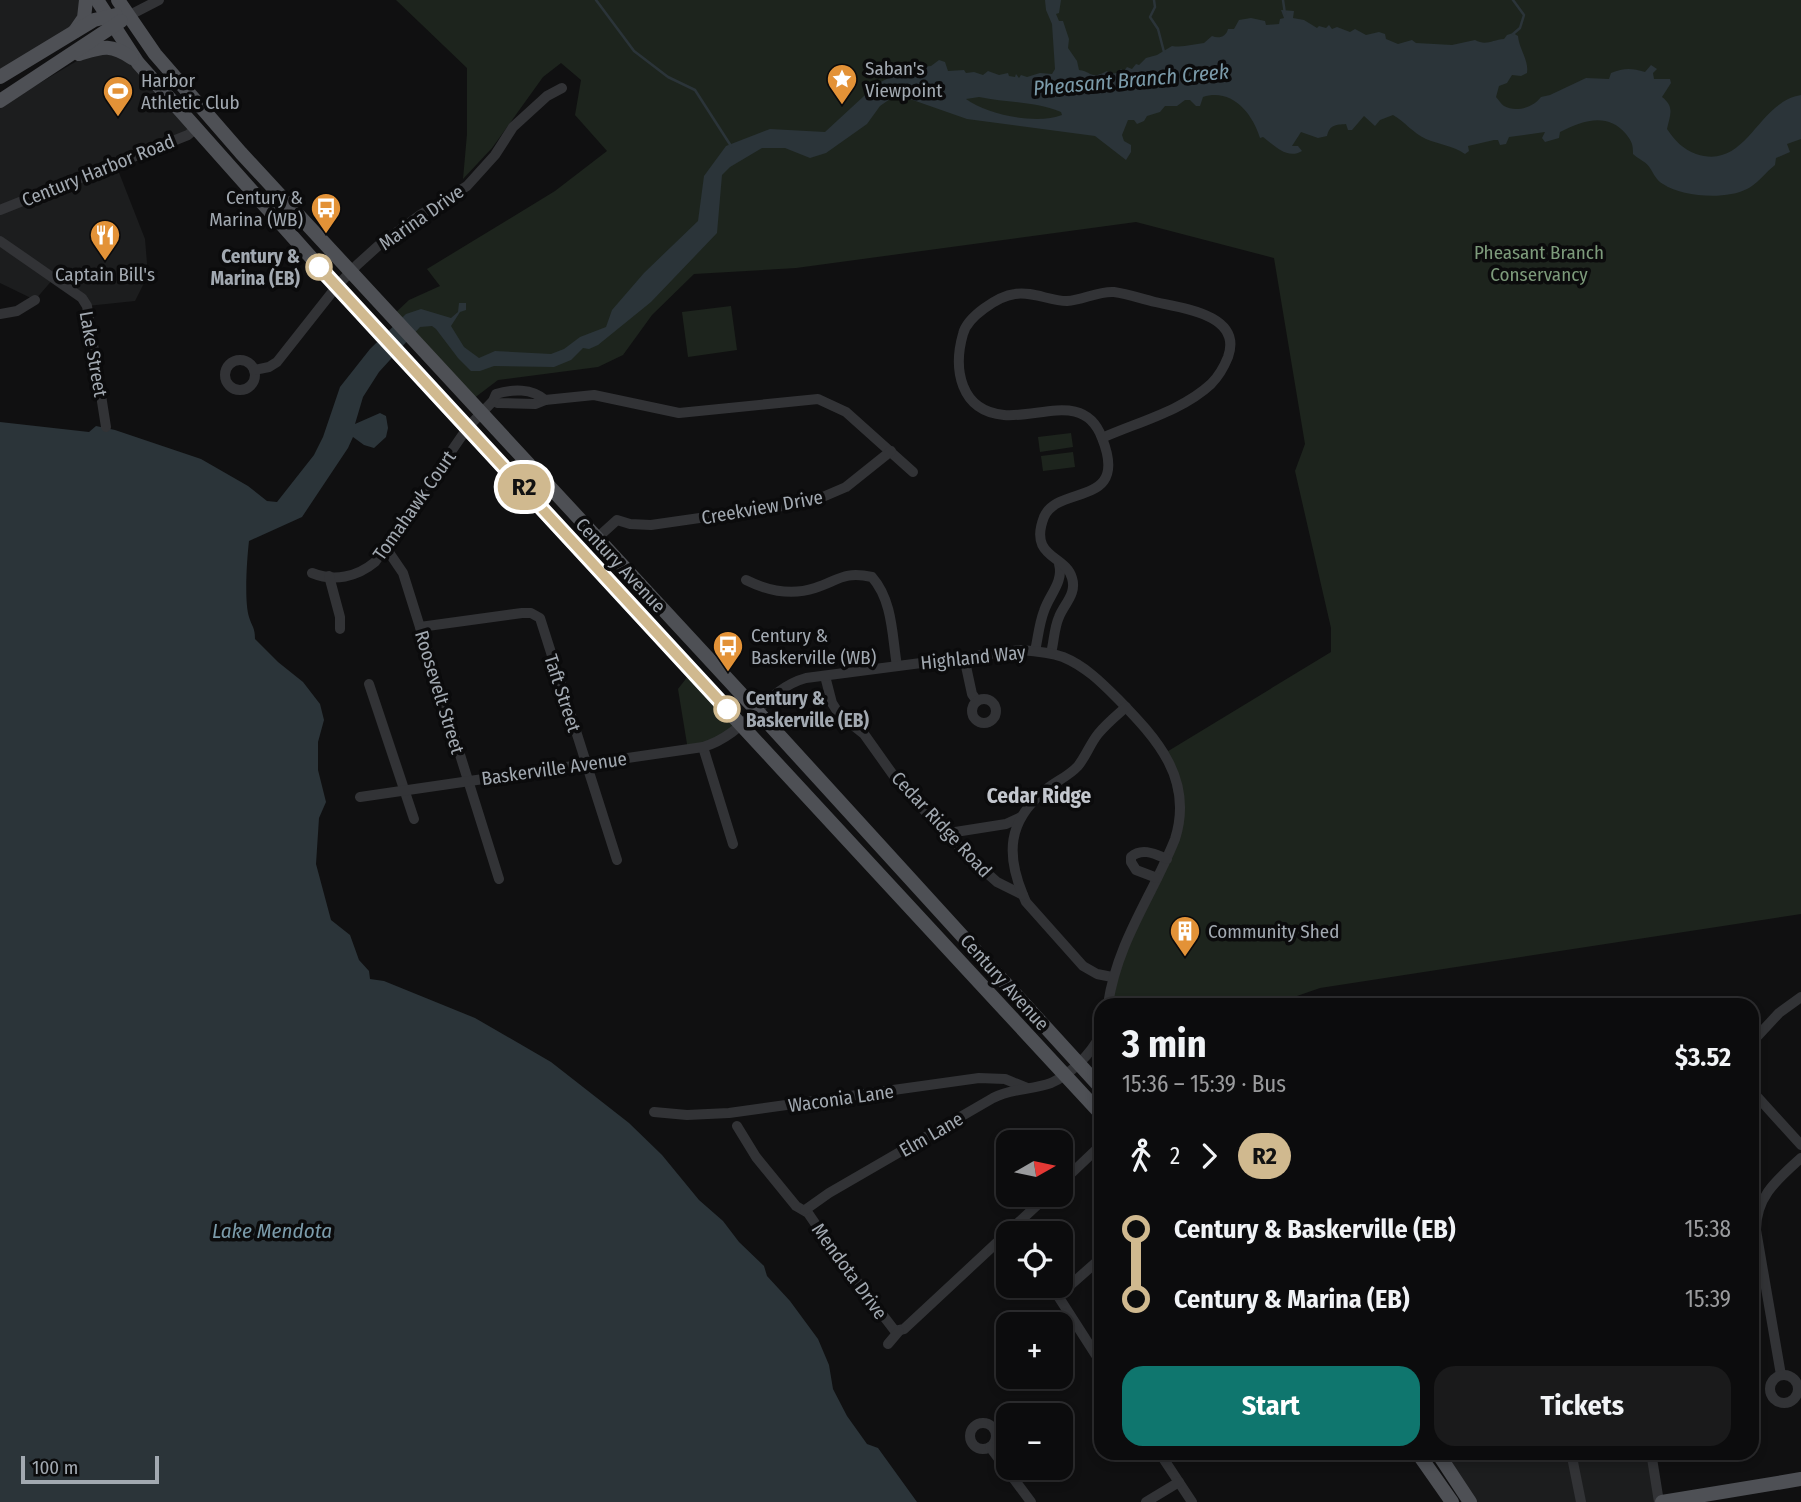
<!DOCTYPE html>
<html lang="en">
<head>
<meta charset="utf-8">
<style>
	:root { --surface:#0c0c0d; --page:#1a1a1b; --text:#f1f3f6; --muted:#9a9b9d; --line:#2c2c2e; --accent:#0f766e }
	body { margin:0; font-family:"Fira Sans Condensed",sans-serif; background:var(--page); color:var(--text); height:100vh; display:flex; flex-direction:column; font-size:26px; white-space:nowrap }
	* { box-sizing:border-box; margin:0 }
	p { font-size:23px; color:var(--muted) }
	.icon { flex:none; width:38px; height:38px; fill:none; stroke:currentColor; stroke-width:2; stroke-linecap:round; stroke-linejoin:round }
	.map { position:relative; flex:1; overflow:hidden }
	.panel { position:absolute; left:1094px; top:998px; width:665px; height:462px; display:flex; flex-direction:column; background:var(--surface); border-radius:21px; box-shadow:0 4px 10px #0003,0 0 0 2px var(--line) }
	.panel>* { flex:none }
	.badge { padding:0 14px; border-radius:23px; font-size:24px; line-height:46px }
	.needle { width:46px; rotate:81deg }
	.buttons { position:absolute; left:996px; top:1130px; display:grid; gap:14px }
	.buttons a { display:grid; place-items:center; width:77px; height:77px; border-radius:14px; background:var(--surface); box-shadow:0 4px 10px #0003,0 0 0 2px var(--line); font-size:35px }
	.scale { position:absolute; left:21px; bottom:18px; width:138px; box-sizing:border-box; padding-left:7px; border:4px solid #a2a9b1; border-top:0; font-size:19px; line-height:24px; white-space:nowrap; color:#a2a9b1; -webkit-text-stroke:5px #0b0b0c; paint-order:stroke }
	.map>.badge { position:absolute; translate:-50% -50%; box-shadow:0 0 0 4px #fff }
	.legs { display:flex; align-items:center; gap:10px; height:77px; padding:0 28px; font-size:23px }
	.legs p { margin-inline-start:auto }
	.headline { display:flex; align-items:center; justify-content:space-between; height:119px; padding:0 28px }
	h1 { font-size:38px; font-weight:700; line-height:52px }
	.action { display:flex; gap:14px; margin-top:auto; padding:14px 28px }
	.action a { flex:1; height:80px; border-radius:21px; background:var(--accent); color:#fff; font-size:28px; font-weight:700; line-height:80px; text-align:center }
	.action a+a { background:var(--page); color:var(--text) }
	ul { padding:0 28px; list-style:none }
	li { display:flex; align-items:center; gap:24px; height:70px; font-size:26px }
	li i { display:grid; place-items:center; width:10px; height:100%; margin:0 9px; background:currentColor }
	li i::after { content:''; width:18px; height:18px; margin:-9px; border:5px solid; border-radius:50%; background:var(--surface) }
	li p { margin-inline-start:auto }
	li:first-child i { background:linear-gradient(#0000 50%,currentColor 0) }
	li:last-child i { background:linear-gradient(currentColor 50%,#0000 0) }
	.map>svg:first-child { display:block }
	.built { fill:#1c1d1e }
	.green { fill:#1d241d }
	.water { fill:#2b3439; fill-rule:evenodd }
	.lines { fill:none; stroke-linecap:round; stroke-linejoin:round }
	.stream { stroke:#2b3439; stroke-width:2.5 }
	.minor { stroke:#323336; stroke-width:10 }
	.major { stroke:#4e5055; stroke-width:14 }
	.line-1-casing { stroke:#fff; stroke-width:16 }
	.line-1 { stroke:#d0b98f; stroke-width:10 }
	.stop-1-dot { fill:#fff; stroke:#d0b98f; stroke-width:3.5 }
	.labels { text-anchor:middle; stroke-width:7; stroke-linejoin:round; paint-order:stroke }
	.poi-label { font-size:19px; fill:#a2a9b1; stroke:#0b0b0c; text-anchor:start }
	.street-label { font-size:19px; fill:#a2a9b1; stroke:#0b0b0c }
	.park-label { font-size:19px; fill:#7d9b7b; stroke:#0b0b0c }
	.stop-label { font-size:19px; font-weight:bold; fill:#a2a9b1; stroke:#0b0b0c; text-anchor:end }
	.water-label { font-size:21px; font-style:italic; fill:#7b9baa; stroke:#0b0b0c }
	.neighbourhood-label { font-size:21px; font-weight:bold; fill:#c3c7ce; stroke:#0b0b0c }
</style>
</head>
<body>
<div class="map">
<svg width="1801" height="1502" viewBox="0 0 1801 1502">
	<rect width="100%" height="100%" fill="#101011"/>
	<!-- built -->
	<g class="built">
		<path d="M0 0H86L84 18 0 77Z"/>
		<path d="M117 48 195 129 116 165 145 239 148 275 135 301 87 306 54 278 35 300 0 283V101L33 87 97 49Z"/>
		<path d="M1437 1453H1651L1659 1502H1470Z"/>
	</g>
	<!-- green -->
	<g class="green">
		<path d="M396 0H1801V914L1320 988 1274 1004H1108L1112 977 1180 821 1165 753 1331 652V628L1295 471 1305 444 1274 258 1136 222 796 268 694 274 652 315 623 355 598 367 498 380 469 402 391 317 409 300 440 286 427 269 555 191 607 151 575 115 581 80 561 63 543 77 492 148 463 179 467 134V68Z"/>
		<path d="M731 306 737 350 688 357 682 312Z"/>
		<path d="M1071 433 1073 447 1040 452 1038 437Z"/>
		<path d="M1073 452 1075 467 1043 471 1041 456Z"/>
		<path d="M692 671 742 725 688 750 678 689Z"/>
	</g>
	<!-- water -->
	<path class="water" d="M1045 0H1061L1059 13 1056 14 1059 21H1063L1069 39 1068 48 1077 61 1079 70C1093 72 1090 80 1107 71L1109 74 1117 73 1121 69 1124 71 1127 67 1132 69 1136 64 1139 65 1146 58 1157 55 1172 46C1183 48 1193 44 1204 43L1212 36C1219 39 1226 37 1228 29H1234L1239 20 1251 18 1265 21 1266 25 1279 24 1280 19 1284 18 1281 10 1294 11 1293 18 1304 20 1317 28 1319 26 1326 28 1329 25 1332 29 1337 27 1350 32 1355 29 1366 35 1379 32 1385 34 1386 39 1398 44 1412 40 1416 43 1452 45 1475 40C1486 46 1492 40 1504 39L1507 35 1513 33 1518 36C1519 49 1529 60 1527 73L1521 76 1512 75 1507 83 1499 86 1496 97C1499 100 1501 104 1504 106 1516 113 1534 107 1541 97L1550 95 1586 78 1609 79 1611 73C1624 68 1631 68 1645 72L1651 65 1657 69 1653 73 1654 79H1670L1671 83 1662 97C1675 107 1670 115 1667 129 1675 141 1683 149 1696 154 1747 171 1757 102 1801 95V139L1787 144 1790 152 1776 158 1775 165C1767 171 1755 186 1747 189 1726 200 1682 197 1663 184 1656 180 1654 174 1650 168 1647 162 1638 159 1633 154 1633 144 1632 142 1626 134 1608 112 1583 120 1560 132L1559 138 1545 142 1542 138 1545 132 1509 137 1506 144 1500 145 1498 140H1494L1468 146 1469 151 1465 154C1452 145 1440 145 1426 139 1413 133 1405 122 1393 115L1380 120 1375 126 1364 116 1352 130H1348L1346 124C1336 125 1330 124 1327 136L1318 138 1301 132 1292 146H1298L1302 151C1287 160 1274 145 1263 137L1260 138C1252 112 1231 88 1203 97L1200 106H1196L1190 100H1185L1177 106H1165L1160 112 1147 116 1144 121 1137 124 1134 120H1128L1122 135 1124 141 1131 145V152L1126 160 1095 136 967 119 907 98 890 99 880 106 867 124 826 153 810 158 785 148H762L730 167 722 175 717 233 651 302 598 345 589 349 583 348 571 360 554 367 494 366 480 371H471L458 358 436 329 432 326 420 327 379 372 363 397 355 424 380 413 386 416 388 428 386 437 374 448 364 445 353 437 348 448 302 517 249 541C247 558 244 601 249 617 252 627 255 627 255 639L278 662 303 682 320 704 324 720 318 742V770L326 802 319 818 316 864 331 920 350 935 359 960 369 971 370 979 384 981 475 1018 551 1062 629 1123 662 1155 699 1200 723 1221 739 1242 764 1266 767 1276 790 1301 818 1339 829 1365 833 1389 847 1416 867 1444 878 1448 917 1502H0V422L89 432 96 426 115 430 201 459 248 486 267 501 277 502 314 455 323 437 340 387 370 349 406 314 421 309 451 318 458 312 459 303H466V310L460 312 451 326 464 347 479 358 495 351 551 354 564 349 580 337 606 327 612 310 644 273 698 221 704 176 726 146 770 129 825 132 877 84 900 72V69L931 66 939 60 945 62 948 71 964 70 966 73 974 72 983 75 988 71 999 75 1008 73 1009 76 1015 77 1016 74 1019 78 1021 75 1027 77 1040 73 1052 74 1055 69 1052 24 1046 10ZM979 97C1008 103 1033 101 1061 112L1062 115C1037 125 988 115 966 99Z"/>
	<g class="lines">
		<!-- stream -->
		<g class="stream">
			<path d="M596 0 634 51 668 77 695 90 731 146"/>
			<path d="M1154 0 1155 7 1150 17 1158 29 1164 52"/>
			<path d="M1283 0 1285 14"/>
			<path d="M1513 0 1524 15 1520 28 1513 34"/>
		</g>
		<!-- minor -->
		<g class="minor">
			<path d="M128 16 159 0"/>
			<path d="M0 210 188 135 195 129"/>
			<path d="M0 241 82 298 87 306 106 427"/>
			<path d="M0 314 17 311 35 300"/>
			<circle cx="240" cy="375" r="15"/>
			<path d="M254 370 269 367 277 362 337 286 357 265 378 246 420 215 467 186 495 155 513 127 547 96 562 88"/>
			<path d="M493 401 498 403 535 404 545 400 594 395 679 413 818 399 846 412 913 472"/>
			<path d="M596 539 617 520 630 524 651 525 811 502 846 487 891 451"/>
			<path d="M386 548 403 573 499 879"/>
			<path d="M312 573C334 582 357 577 375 562L468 427 493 401 496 394C512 389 532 388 545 400"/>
			<path d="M329 576 340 617V629"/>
			<path d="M746 580C768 591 791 596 815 588 839 580 844 571 872 577 893 601 892 636 897 666"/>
			<path d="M420 627 522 613H531L540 618 617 860"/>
			<path d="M1035 651C1038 638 1039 624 1044 611 1049 595 1064 582 1059 564"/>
			<path d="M1051 653C1054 642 1054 628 1059 617 1064 604 1077 594 1072 578 1066 555 1028 558 1044 517 1058 484 1130 508 1102 438 1085 392 1040 418 1004 415 960 411 953 369 963 334 967 317 998 296 1015 294 1032 291 1050 301 1067 301 1083 300 1098 291 1114 292 1128 294 1142 299 1155 302 1183 308 1243 315 1228 357 1224 367 1219 376 1211 384 1182 411 1138 422 1102 438"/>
			<path d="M964 657 972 694 977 701"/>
			<path d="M825 676 832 703 839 714 864 734 901 786 971 859 997 882 1023 895 1026 902 1083 966 1097 974 1112 977"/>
			<path d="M369 684 414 819"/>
			<circle cx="984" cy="711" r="12"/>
			<path d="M703 747 733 844"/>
			<path d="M360 797 703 747C747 734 765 689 806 678L1021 650C1035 651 1049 652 1063 657 1085 666 1101 682 1118 699 1157 739 1194 779 1175 839 1152 897 1118 940 1108 1004"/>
			<path d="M949 833 1006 824 1021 817"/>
			<path d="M1157 878 1136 870 1131 862V857C1142 847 1155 854 1167 859"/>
			<path d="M1023 895C1006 854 1008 822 1043 792 1054 782 1068 777 1078 766 1086 756 1090 744 1098 734 1106 724 1117 715 1126 707"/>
			<path d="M1752 1042 1779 1013 1801 997"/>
			<path d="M1752 1091 1801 1145"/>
			<path d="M654 1112 687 1115 729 1113 979 1078 1005 1079 1027 1088"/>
			<path d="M737 1126 756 1157 796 1206 808 1213 836 1254 895 1331 904 1329 1048 1195"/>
			<path d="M1060 1184 1101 1145"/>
			<path d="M805 1210 829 1193 993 1098C1012 1088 1032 1090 1051 1083 1071 1074 1091 1054 1101 1034"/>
			<path d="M1101 1258 1058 1296 1101 1363"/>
			<path d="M888 1344 899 1331"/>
			<path d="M1781 1375 1756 1230C1756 1196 1778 1179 1801 1158"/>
			<circle cx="1784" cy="1389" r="14"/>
			<circle cx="983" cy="1436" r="13"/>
			<path d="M990 1447 1031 1502"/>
			<path d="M1159 1452 1192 1502"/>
			<path d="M1571 1452 1581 1502"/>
			<path d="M1651 1452 1659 1502"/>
			<path d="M1146 1502 1179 1482"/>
		</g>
		<!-- major -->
		<g class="major">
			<path d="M97 0 138 63 372 326 1101 1114"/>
			<path d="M118 0 155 54 241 153 758 712 1101 1088"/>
			<path d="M75 31 84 18 86 0"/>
			<path d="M79 54C102 47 110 43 132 58"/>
			<path d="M0 77 94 20 116 15"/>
			<path d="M0 101 121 21"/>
			<path d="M1417 1452 1452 1502"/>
			<path d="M1437 1452 1470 1502"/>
			<path d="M1662 1502 1801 1479"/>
		</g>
	</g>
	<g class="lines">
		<!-- line-1 casing -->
		<g class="line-1-casing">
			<path id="line-1" d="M319 267 727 709"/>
		</g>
		<!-- line-1 -->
		<use href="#line-1" class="line-1"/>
	</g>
	<!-- icons -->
	<defs>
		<g id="sight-pin" transform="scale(1.575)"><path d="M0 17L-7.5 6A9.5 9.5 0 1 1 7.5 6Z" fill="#e39237" stroke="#0b0b0c"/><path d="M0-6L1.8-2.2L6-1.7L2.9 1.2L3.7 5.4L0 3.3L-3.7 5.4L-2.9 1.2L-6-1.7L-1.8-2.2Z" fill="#fff"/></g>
		<g id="stadium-pin" transform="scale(1.575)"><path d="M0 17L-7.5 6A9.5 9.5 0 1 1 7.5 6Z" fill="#e39237" stroke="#0b0b0c"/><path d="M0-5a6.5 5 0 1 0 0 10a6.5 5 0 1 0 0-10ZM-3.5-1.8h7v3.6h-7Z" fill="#fff"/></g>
		<g id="bus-pin" transform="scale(1.575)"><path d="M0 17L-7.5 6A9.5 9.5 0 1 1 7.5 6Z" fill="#e39237" stroke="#0b0b0c"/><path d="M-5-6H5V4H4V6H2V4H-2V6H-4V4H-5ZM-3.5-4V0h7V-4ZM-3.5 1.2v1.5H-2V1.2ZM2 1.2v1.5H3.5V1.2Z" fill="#fff"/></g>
		<g id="restaurant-pin" transform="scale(1.575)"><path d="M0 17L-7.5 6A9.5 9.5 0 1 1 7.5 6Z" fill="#e39237" stroke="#0b0b0c"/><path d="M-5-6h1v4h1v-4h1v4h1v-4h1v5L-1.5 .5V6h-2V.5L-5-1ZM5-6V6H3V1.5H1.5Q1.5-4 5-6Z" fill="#fff"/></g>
		<g id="building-pin" transform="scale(1.575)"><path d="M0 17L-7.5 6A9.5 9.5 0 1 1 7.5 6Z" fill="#e39237" stroke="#0b0b0c"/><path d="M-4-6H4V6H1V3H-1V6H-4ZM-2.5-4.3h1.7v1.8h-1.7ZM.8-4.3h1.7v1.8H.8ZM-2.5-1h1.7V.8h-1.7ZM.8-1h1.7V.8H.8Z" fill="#fff"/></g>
	</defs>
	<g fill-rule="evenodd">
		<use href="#sight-pin" x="842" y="79"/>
		<use href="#stadium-pin" x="118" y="91"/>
		<use href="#bus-pin" x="326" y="208"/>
		<use href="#restaurant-pin" x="105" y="235"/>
		<use href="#bus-pin" x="728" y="646"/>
		<use href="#building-pin" x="1185" y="931"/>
	</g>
	<!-- markers -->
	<g class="stop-1-dot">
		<circle cx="319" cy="267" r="12"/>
		<circle cx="727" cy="709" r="12"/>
	</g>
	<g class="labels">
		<!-- poi labels -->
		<g class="poi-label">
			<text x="865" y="75">Saban's<tspan x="865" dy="22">Viewpoint</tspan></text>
			<text x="141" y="87">Harbor<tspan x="141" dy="22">Athletic Club</tspan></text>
			<text x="303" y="204" text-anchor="end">Century &amp;<tspan x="303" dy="22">Marina (WB)</tspan></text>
			<text x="105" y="281" text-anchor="middle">Captain Bill's</text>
			<text x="751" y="642">Century &amp;<tspan x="751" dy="22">Baskerville (WB)</tspan></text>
			<text x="1208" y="938">Community Shed</text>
		</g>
		<!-- street labels -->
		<g class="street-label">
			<text transform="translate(98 170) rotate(-22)" y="7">Century Harbor Road</text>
			<text transform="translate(421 217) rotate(-35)" y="7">Marina Drive</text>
			<text transform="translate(94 354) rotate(80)" y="7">Lake Street</text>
			<text transform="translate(414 505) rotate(-55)" y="7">Tomahawk Court</text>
			<text transform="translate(762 507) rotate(-10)" y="7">Creekview Drive</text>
			<text transform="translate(621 565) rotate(47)" y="7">Century Avenue</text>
			<text transform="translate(973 657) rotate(-6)" y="7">Highland Way</text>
			<text transform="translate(440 692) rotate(73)" y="7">Roosevelt Street</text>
			<text transform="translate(563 693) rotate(72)" y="7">Taft Street</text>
			<text transform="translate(554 768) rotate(-8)" y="7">Baskerville Avenue</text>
			<text transform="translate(942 824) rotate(47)" y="7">Cedar Ridge Road</text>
			<text transform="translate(1005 982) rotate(48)" y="7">Century Avenue</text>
			<text transform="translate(841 1098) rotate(-8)" y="7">Waconia Lane</text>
			<text transform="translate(931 1134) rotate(-30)" y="7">Elm Lane</text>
			<text transform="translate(850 1271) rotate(54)" y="7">Mendota Drive</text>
		</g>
		<!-- park labels -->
		<g class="park-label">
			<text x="1539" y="259">Pheasant Branch<tspan x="1539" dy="22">Conservancy</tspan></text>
		</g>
		<!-- stop labels -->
		<g class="stop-label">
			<text x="300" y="263">Century &amp;<tspan x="300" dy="22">Marina (EB)</tspan></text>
			<text x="746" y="705" text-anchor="start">Century &amp;<tspan x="746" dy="22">Baskerville (EB)</tspan></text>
		</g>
		<!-- water labels -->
		<g class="water-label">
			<text transform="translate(1131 80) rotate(-5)" y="7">Pheasant Branch Creek</text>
			<text x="272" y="1238">Lake Mendota</text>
		</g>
		<!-- neighbourhood labels -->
		<g class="neighbourhood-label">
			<text x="1039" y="803">Cedar Ridge</text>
		</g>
	</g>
</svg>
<div class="buttons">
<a><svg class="needle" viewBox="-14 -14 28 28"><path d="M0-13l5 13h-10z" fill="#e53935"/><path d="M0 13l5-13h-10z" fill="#9a9b9d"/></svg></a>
<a><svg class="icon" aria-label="locate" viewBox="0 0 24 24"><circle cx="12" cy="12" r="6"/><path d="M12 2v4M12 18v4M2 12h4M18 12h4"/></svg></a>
<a>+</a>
<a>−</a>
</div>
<div class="scale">100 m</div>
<b class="badge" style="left:524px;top:487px;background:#d0b98f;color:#111">R2</b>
<section class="panel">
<div class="headline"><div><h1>3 min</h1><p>15:36 – 15:39 · Bus</p></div><b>$3.52</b></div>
<div class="legs"><svg class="icon" aria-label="walk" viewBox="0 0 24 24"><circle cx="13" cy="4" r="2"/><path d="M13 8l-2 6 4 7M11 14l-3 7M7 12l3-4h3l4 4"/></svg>2<svg class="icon" aria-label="forward" viewBox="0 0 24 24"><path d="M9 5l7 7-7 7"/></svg><b class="badge" style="background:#d0b98f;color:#111">R2</b></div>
<ul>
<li><i style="color:#d0b98f"></i><b>Century &amp; Baskerville (EB)</b><p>15:38</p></li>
<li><i style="color:#d0b98f"></i><b>Century &amp; Marina (EB)</b><p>15:39</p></li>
</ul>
<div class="action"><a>Start</a><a>Tickets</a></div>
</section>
</div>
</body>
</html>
